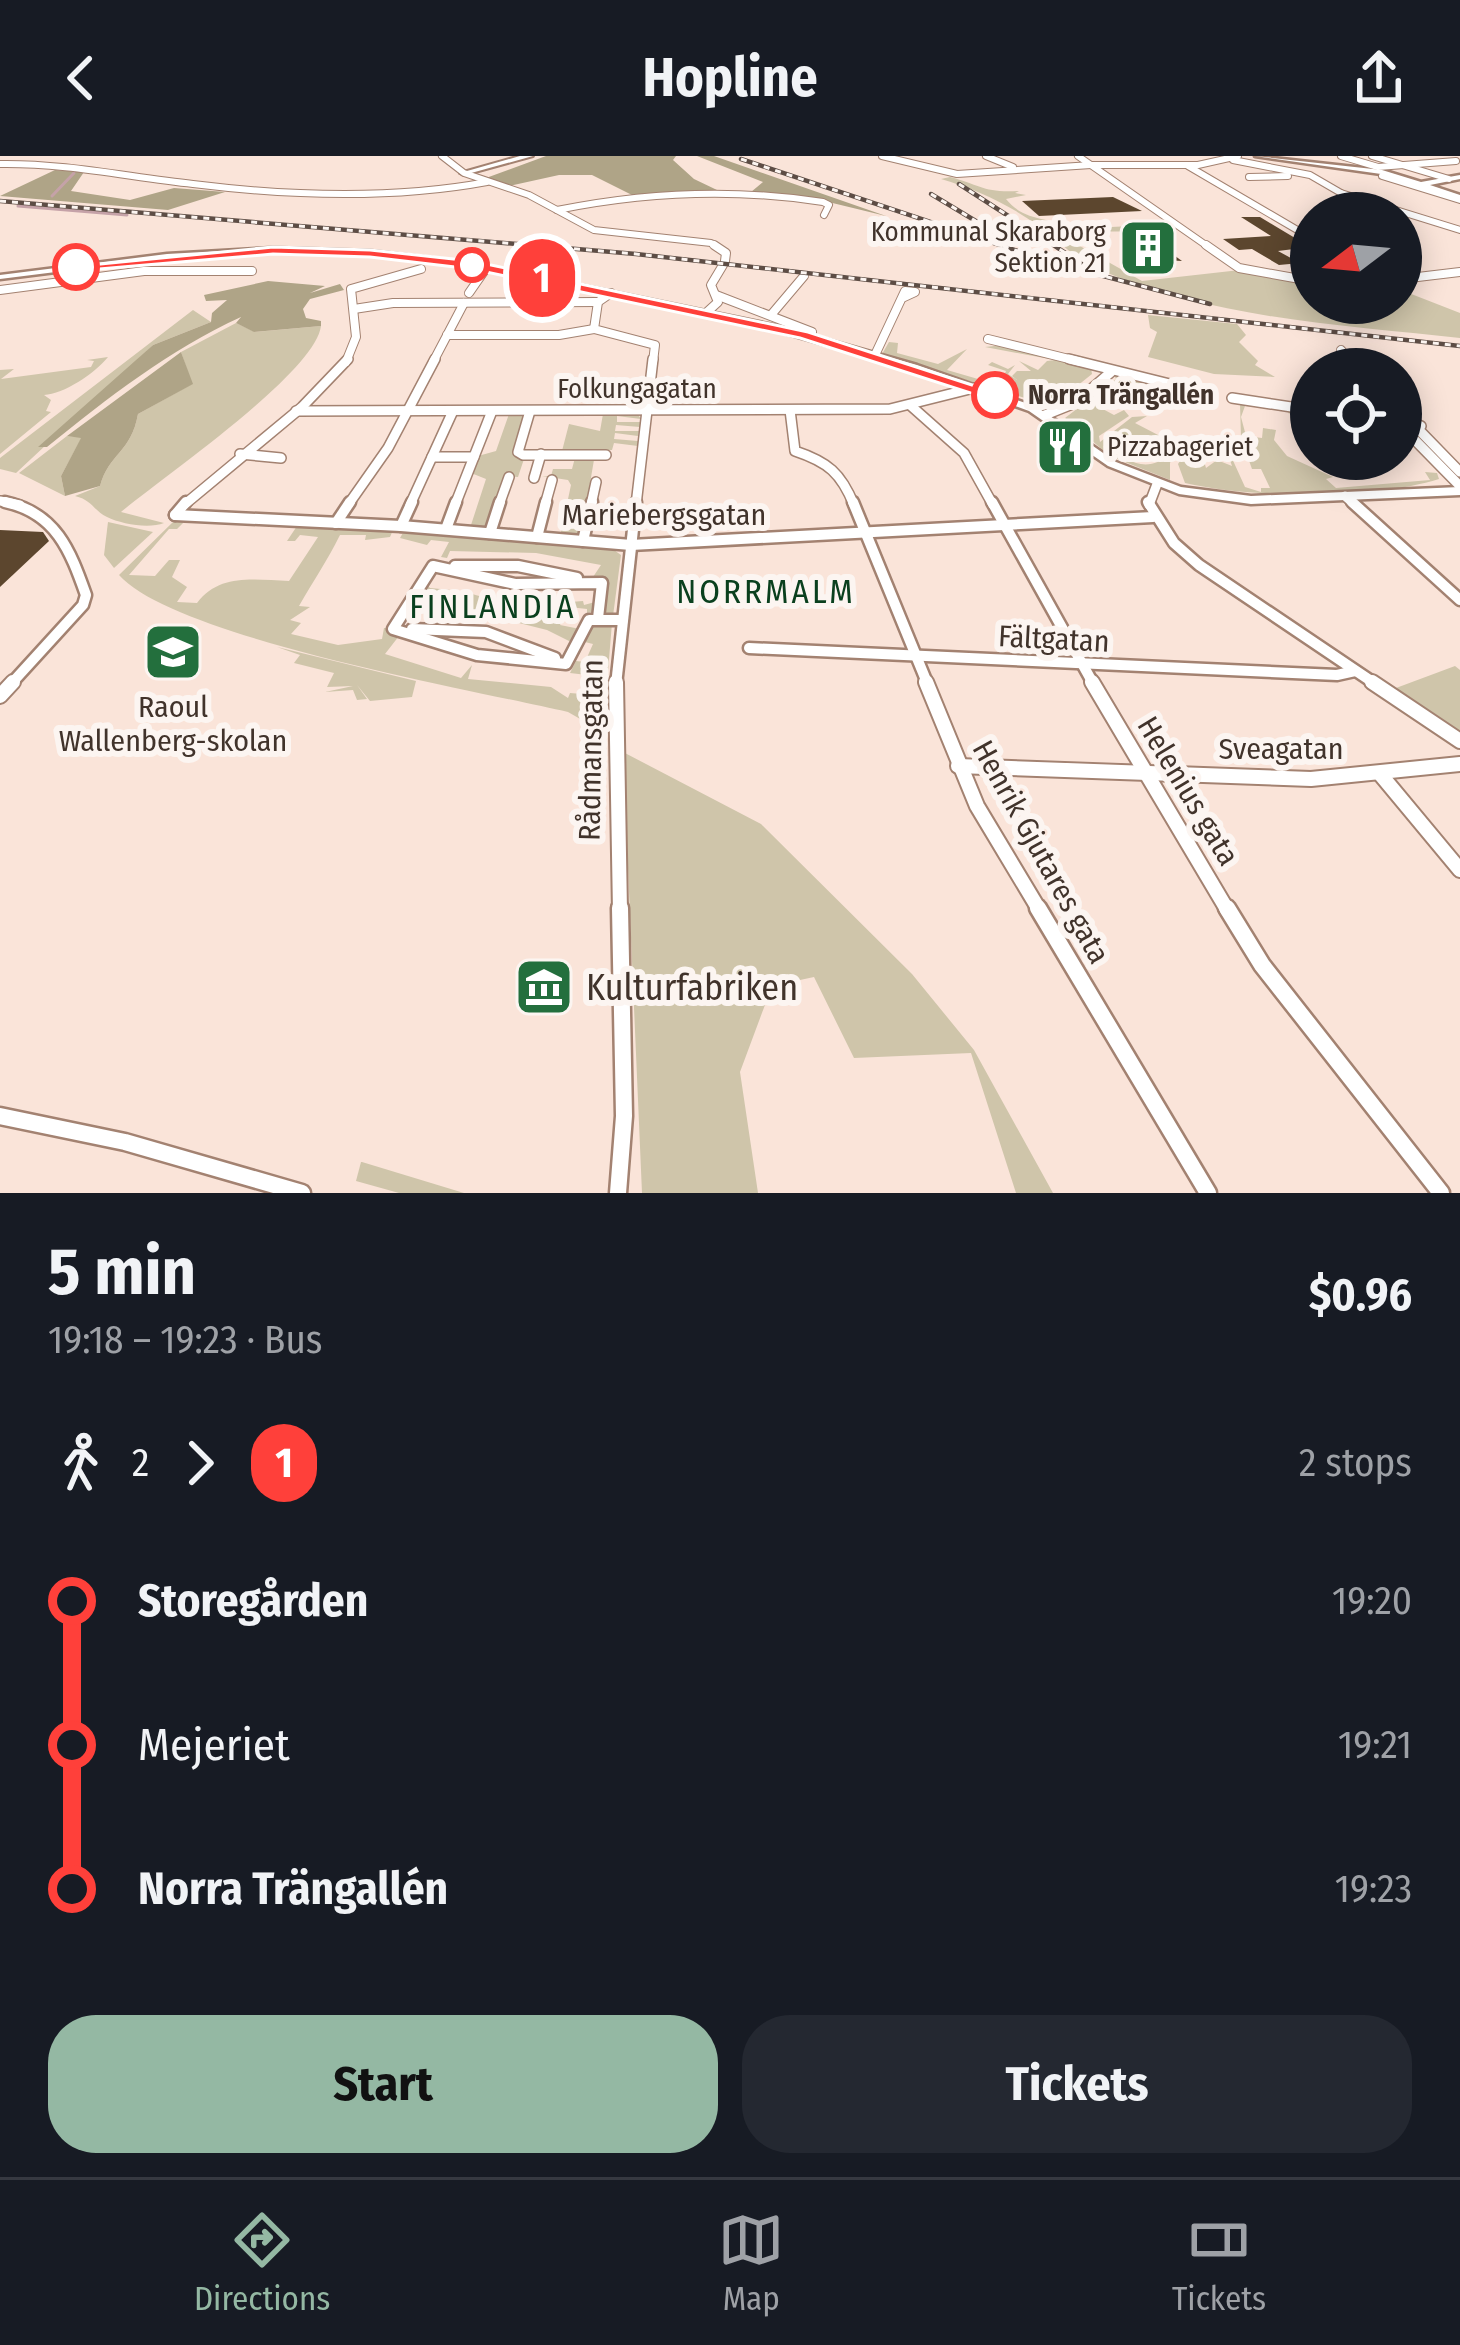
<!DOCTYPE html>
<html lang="en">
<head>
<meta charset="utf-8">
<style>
	:root { --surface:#171b24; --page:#242831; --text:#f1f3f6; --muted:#9ea1a6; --line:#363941; --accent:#94b8a3 }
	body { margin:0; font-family:"Fira Sans Condensed",sans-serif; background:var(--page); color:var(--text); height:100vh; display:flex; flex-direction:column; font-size:45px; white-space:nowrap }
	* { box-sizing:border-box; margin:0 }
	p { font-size:39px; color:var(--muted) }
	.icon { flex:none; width:66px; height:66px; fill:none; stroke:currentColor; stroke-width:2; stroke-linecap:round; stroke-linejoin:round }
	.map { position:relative; height:1037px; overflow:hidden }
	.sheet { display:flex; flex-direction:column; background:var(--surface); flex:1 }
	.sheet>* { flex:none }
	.badge { padding:0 24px; border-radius:39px; font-size:42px; line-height:78px }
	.needle { width:78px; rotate:254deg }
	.tools { position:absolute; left:1290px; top:36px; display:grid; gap:24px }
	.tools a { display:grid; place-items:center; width:132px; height:132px; border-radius:50%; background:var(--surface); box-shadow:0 6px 30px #0003; font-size:60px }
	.map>.badge { position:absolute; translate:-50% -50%; box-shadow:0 0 0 6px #fff }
	.legs { display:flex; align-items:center; gap:18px; height:132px; padding:0 48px; font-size:39px }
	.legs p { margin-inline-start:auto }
	.summary { display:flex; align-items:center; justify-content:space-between; height:204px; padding:0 48px }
	h1 { font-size:66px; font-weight:700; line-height:90px }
	.primary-button { display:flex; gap:24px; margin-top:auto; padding:24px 48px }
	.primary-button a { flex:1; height:138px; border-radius:48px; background:var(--accent); color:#111; font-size:48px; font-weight:700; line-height:138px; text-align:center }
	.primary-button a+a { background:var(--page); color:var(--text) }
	ul { padding:0 48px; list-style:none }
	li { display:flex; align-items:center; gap:42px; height:144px; font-size:45px }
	li i { display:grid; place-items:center; width:18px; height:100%; margin:0 15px; background:currentColor }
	li i::after { content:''; width:30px; height:30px; margin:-15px; border:9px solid; border-radius:50%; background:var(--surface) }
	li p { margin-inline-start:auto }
	li:first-child i { background:linear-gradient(#0000 50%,currentColor 0) }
	li:last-child i { background:linear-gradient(currentColor 50%,#0000 0) }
	header { display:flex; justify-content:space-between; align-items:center; height:156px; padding:0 48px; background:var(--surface); font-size:54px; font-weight:700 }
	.tabs { display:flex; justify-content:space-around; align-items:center; height:168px; border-top:3px solid var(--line); background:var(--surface); font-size:33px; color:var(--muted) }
	.tabs a { display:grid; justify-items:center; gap:6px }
	.tabs .selected { color:var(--accent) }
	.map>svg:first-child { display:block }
	.green { fill:#cfc5aa }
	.forest { fill:#afa487 }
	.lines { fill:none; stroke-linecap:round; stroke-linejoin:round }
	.stream { stroke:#c5a2a8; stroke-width:3 }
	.building { fill:#5c462e }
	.minor-far5-casing { stroke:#a38271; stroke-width:8 }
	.minor-far4-casing { stroke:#a38271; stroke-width:10 }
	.minor-far3-casing { stroke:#a38271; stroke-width:12 }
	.minor-far2-casing { stroke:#a38271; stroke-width:15 }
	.minor-far1-casing { stroke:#a38271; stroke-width:18 }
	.minor-casing { stroke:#a38271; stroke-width:21 }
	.tertiary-casing { stroke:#a38271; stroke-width:5 }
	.secondary-casing { stroke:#a38271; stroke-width:5 }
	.trunk-casing { stroke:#a38271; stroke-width:4 }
	.minor-far5 { stroke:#fff; stroke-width:6 }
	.minor-far4 { stroke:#fff; stroke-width:8 }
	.minor-far3 { stroke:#fff; stroke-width:9 }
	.minor-far2 { stroke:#fff; stroke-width:10 }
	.minor-far1 { stroke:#fff; stroke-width:14 }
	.minor { stroke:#fff; stroke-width:16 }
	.tertiary { fill:#fff; fill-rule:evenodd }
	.secondary { fill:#fff; fill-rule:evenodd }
	.trunk { fill:#fff; fill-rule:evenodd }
	.rail-casing { stroke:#5d4d45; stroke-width:4.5 }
	.rail { stroke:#fcf5f1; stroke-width:3; stroke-dasharray:6; stroke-linecap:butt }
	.line-1 { fill:#ff403a; stroke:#fff; stroke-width:3 }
	.stop-1-dot { fill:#fff; stroke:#ff403a; stroke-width:6 }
	.labels { text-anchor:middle; stroke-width:12; stroke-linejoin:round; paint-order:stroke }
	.far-poi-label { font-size:27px; fill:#41332b; stroke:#fcf5f1; text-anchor:end }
	.far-street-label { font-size:27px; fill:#41332b; stroke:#fcf5f1 }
	.far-stop-label { font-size:27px; font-weight:bold; fill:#41332b; stroke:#fcf5f1; text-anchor:start }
	.street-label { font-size:30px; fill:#41332b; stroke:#fcf5f1 }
	.poi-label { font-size:30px; fill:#41332b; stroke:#fcf5f1 }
	.neighbourhood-label { font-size:33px; letter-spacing:3px; fill:#0a401e; stroke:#fcf5f1 }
	.near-poi-label { font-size:36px; fill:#41332b; stroke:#fcf5f1; text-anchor:start }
</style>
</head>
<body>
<header><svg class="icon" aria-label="back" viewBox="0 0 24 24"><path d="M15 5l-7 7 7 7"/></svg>Hopline<svg class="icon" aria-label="share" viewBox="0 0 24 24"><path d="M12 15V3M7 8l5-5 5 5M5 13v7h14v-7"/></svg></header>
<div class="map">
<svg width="1460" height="1037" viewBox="0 0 1460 1037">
	<rect width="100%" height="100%" fill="#fae4d9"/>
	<!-- green -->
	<g class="green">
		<path d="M950 21C981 29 983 37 1019 35L1015 37 1026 39 1006 43C1025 67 1050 60 1072 73L1131 70 1127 66 1136 71 1168 69 1160 61 1175 75 1055 76 1142 125 1240 114 1311 126V147H1401V134L1460 157V182C1340 169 1210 162 1098 113 1074 103 1060 85 1039 70 1008 48 975 33 941 23Z"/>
		<path d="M193 154 211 166 153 189 16 317 0 313V302Z"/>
		<path d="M1148 159 1237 168 1246 179 1239 186 1258 205 1255 209 1275 221 1214 218 1148 201 1157 176 1150 172Z"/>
		<path d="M236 167 255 176 321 170C315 217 163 321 121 356L164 367C149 373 121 368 107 361 93 354 92 344 75 340L100 330C109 297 131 297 138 258L192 228 181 196Z"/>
		<path d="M889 186 898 187 897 197 938 208 967 193 947 214 1009 232 1015 225 1003 222 1006 215 988 209 992 206 1008 213 1015 209 1008 218 1017 224 1012 220 1017 215H1031L1019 205 1038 214 1047 205 1055 204 985 191 1003 189 1091 212 1092 218 1062 242 1041 247 882 198Z"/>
		<path d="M108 201C94 218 64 238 44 239L51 244 46 255 51 256 0 298V214L14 213 1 223 91 211 94 205 87 204Z"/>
		<path d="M1114 219 1183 235 1121 225 1115 236 1127 243 1143 237 1137 251 1125 250 1128 245 1119 240 1101 252 1114 259 1124 254 1129 260 1099 280 1100 286 1132 261 1147 260 1135 267 1160 280 1138 297 1110 285 1103 291C1134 305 1143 320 1176 295L1170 292H1177L1170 307V324L1110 300 1065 262 1116 223Z"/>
		<path d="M1240 247 1311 255V265L1288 257 1291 254 1245 250 1241 261 1246 280 1262 282 1263 272 1276 274 1274 284 1287 300 1333 321 1326 323 1336 332 1430 324 1425 316 1437 317 1439 323C1375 343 1255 343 1185 327L1178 308 1182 302 1204 305 1206 312 1217 304 1232 310 1230 304 1215 296 1230 298 1245 331 1261 336V332H1270L1261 313H1252L1241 282Z"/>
		<path d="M637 257 641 263 617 260V266H640V271L616 269 615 275H639L638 280 615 277 614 283 638 285V290L614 287 612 294 562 295 569 268 600 275 603 258Z"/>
		<path d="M509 258H527L514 299 525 300 518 321 506 320 490 373 456 370 471 369 486 323 471 317 478 300 496 295Z"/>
		<path d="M67 280 82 281 61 320 65 340 19 317Z"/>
		<path d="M576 298H595L581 380 546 376H561L571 329 568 324 542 320H551L553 313H572Z"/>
		<path d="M108 366 153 376 114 412 104 399Z"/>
		<path d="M173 366H184L177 373H169L129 419 155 420 169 404H180L172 421 187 431 177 446 197 447C220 417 254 424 289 425L318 381 300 379 295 385H287L297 370 393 374 390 381 365 384 366 379H340C327 405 314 424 299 450L310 451 290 464 301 467 291 478 338 489 382 483 384 472H391L399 480 385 498 461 522 472 509 468 523 551 531 568 542 570 537 582 538 587 519 570 517 576 505 585 506 593 488 585 486 591 471 612 467 603 576 568 556C474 534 175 482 119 419Z"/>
		<path d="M404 375 611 392 621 399 613 460 603 457 608 424 593 421 601 409 536 397 450 395 447 402 441 401 449 386 431 384 427 389 400 382Z"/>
		<path d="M439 414 426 428 430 432 451 434 449 437 468 442 472 438 490 443 491 448 511 437 509 451 583 445 584 449 595 446V455L587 457V453L569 451 560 469 580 473 573 487 547 474 511 465 513 461 492 462 494 458 487 456 411 454 405 466C410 449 422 421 439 414Z"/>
		<path d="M277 491 416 525 412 541 370 545 357 529 367 543 357 544 353 534 325 536 353 530 327 531 334 517 294 507 300 499Z"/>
		<path d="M1455 510 1460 514V575L1396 532Z"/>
		<path d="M623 596 761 668 912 818 974 894 1053 1037H1016L971 897 854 902 814 821 772 830 740 916 758 1037H642Z"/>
		<path d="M361 1006H362L464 1037H399L356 1025Z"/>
	</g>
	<!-- forest -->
	<g class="forest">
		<path d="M546 0H676L673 4 694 23 717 34 632 39 592 19H559L509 30 486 22Z"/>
		<path d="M697 0H714L886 60 816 43 751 36 763 26Z"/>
		<path d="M55 14 84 16 71 35 130 44 174 32 225 36 168 54 0 40Z"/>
		<path d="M268 125 325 130 310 137 340 128 344 134 310 143 303 153 306 162 321 165V170L254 176 236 167 241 161C169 194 109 241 47 291H38L153 189 211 166 212 157 227 144 206 145 204 139Z"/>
		<path d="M181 196 193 228 138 258C131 297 109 297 100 330L65 340 61 320 81 282 67 280Z"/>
	</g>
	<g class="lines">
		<!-- stream -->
		<g class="stream">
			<path d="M52 40 74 17"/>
			<path d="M18 50 127 59"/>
		</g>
	</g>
	<!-- building -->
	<g class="building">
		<path d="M1113 41 1142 55 1039 60 1022 45Z"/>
		<path d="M1241 61H1260L1310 91 1278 95 1300 107 1279 109 1252 93 1239 94 1223 83 1271 80Z"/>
		<path d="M1153 84 1182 105 1147 103 1124 85Z"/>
		<path d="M0 374 43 376 49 385 0 431Z"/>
	</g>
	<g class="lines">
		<!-- minor-far5 casing -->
		<g class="minor-far5-casing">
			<g id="minor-far5">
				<path d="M442 0 464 17 529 39 594 74 711 87 719 92"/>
				<path d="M882 0 957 18 1091 9H1198L1238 0"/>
				<path d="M986 0 1013 11"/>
				<path d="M1078 0 1210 92"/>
				<path d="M1341 0 1378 11 1456 5"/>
				<path d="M1372 0 1449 23"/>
				<path d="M1233 4 1310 19 1341 37 1346 57"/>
				<path d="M0 8C65 7 128 21 193 28 290 40 390 44 487 26"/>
				<path d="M1188 10 1311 82"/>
				<path d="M1382 20 1460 44"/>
				<path d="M1249 21 1288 20"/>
				<path d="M1341 37 1460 74"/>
				<path d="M557 54C646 36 733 32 823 46L829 49 824 59"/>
			</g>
		</g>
		<!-- minor-far4 casing -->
		<g class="minor-far4-casing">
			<g id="minor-far4">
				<path d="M714 89 726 97 725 105"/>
				<path d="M1206 89 1239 112 1311 125"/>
				<path d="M1401 123 1460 116"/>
				<path d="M0 134 144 115H252"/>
				<path d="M469 137 487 111"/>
				<path d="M611 137 598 146 594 173 655 189 653 206"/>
				<path d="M716 139 812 176"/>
				<path d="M354 153 393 147 598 146"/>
				<path d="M706 157 718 146 711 129 723 109"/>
				<path d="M771 159 804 120"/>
				<path d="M447 179H559L594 173"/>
				<path d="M988 183 1081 206"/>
				<path d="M1341 194 1351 206"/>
				<path d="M875 199 905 135 915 136 902 142"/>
				<path d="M346 206 356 181 351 133 421 113"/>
				<path d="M433 206 464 147"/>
			</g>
		</g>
		<!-- minor-far3 casing -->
		<g class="minor-far3-casing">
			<g id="minor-far3">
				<path d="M1069 203 1186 232"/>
				<path d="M1349 203 1357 213"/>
				<path d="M1232 242 1311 254"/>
				<path d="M910 249 964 297 993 349"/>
				<path d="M790 254 795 295C828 306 841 317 854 349"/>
				<path d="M296 255 890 253 974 232"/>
				<path d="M530 255 518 296 523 299H606"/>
				<path d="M1045 259 1075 247 1111 216"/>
				<path d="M1401 263 1421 270"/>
				<path d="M1405 274 1460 330"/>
				<path d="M1420 275 1460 316"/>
				<path d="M240 298 281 302"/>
				<path d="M432 301H474"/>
				<path d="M534 322 541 298"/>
				<path d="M1345 340 1355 349"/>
				<path d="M0 345 20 349"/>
				<path d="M184 349 302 251 348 203"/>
				<path d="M348 349 388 292 435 203"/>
				<path d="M410 349 453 255"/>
				<path d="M455 349 492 255"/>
				<path d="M499 349 509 321"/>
				<path d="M545 349 552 324"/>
				<path d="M591 349 596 326"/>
				<path d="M636 349 653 203"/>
				<path d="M1149 349 1157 328"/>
			</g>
		</g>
		<!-- minor-far2 casing -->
		<g class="minor-far2-casing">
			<g id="minor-far2">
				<path d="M5 346C56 357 70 394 86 439L83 449 10 529"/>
				<path d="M853 346 928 529"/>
				<path d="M992 346 1094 529"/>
				<path d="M1148 346 1174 387 1199 409 1377 529"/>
				<path d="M1352 346 1460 444"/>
				<path d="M175 359 401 370 631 389 1153 361"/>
				<path d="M175 359 186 346"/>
				<path d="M336 367 350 346"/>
				<path d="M401 370 412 346"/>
				<path d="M446 373 456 346"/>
				<path d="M490 377 500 346"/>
				<path d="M537 381 546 346"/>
				<path d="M583 385 592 346"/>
				<path d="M455 410H518L577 422"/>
				<path d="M598 462 602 427 515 428 433 410 393 473 477 499 566 508 589 464H622"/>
				<path d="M412 473 486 476 555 502"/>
				<path d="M749 492 1337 519 1355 515"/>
				<path d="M616 529 636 346"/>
			</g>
		</g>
		<!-- minor-far1 casing -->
		<g class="minor-far1-casing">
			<g id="minor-far1">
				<path d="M616 526 620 755"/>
				<path d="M926 526 977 650 1040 755"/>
				<path d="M1092 526 1228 755"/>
				<path d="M1372 526 1460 585"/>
				<path d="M0 540 13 526"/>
				<path d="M958 610 1311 623 1460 608"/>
				<path d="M1381 619 1460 714"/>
			</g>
		</g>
		<!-- minor casing -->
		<g class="minor-casing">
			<g id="minor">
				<path d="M1038 752 1208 1037"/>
				<path d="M1227 752 1262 809 1441 1037"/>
				<path d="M0 960 125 986 302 1037"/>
				<path d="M618 1037 624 960 620 752"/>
			</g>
		</g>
		<!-- tertiary casing -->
		<g class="tertiary-casing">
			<path id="tertiary" d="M273 92 370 95 472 107 778 170 917 209 1037 251 1116 306 1181 331 1251 340 1460 331V339L1251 348 1179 338 1108 310 1029 255 911 213 774 174 472 111 370 99 273 96 167 102 0 123V119L167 98Z"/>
		</g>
		<!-- secondary casing -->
		<g class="secondary-casing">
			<path id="secondary" d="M1255 0 1382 14 1421 26 1460 19V23L1430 29 1460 39V43L1381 18Z"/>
		</g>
		<!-- trunk casing -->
		<g class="trunk-casing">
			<path id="trunk" d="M520 0H533L464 19 460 17Z"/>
		</g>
		<!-- minor-far5 -->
		<use href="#minor-far5" class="minor-far5"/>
		<!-- minor-far4 -->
		<use href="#minor-far4" class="minor-far4"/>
		<!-- minor-far3 -->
		<use href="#minor-far3" class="minor-far3"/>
		<!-- minor-far2 -->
		<use href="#minor-far2" class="minor-far2"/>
		<!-- minor-far1 -->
		<use href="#minor-far1" class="minor-far1"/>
		<!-- minor -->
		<use href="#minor" class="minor"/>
		<!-- tertiary -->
		<use href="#tertiary" class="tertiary"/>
		<!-- secondary -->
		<use href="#secondary" class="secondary"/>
		<!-- trunk -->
		<use href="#trunk" class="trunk"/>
		<!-- rail casing -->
		<g class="rail-casing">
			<g id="rail">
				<path d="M741 3 1054 107 1210 148"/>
				<path d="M959 28 1081 107"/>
				<path d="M931 38 984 70"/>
				<path d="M0 45 636 98 1460 190"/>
			</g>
		</g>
		<!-- rail -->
		<use href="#rail" class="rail"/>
	</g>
	<!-- line-1 -->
	<path class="line-1" d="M273 91 370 94 472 105 808 176 1003 239 989 243 800 182 472 113 370 101 273 98 76 115 70 111Z"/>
	<!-- icons -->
	<defs>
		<g id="building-square" transform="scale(3)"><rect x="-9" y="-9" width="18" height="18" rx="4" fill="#236f3d" stroke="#fcf5f1"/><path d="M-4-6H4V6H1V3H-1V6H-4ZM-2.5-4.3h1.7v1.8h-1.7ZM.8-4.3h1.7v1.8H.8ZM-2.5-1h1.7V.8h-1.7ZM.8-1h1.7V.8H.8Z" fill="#fff"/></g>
		<g id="restaurant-square" transform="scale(3)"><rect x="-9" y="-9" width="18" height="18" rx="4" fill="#236f3d" stroke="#fcf5f1"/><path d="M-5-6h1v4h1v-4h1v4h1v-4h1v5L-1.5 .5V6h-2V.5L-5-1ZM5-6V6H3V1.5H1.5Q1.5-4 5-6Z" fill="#fff"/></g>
		<g id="school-square" transform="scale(3)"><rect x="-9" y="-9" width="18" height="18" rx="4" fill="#236f3d" stroke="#fcf5f1"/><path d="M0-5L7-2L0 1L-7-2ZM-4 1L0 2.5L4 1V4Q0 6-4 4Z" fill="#fff"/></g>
		<g id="museum-square" transform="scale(3)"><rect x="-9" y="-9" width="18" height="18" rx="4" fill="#236f3d" stroke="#fcf5f1"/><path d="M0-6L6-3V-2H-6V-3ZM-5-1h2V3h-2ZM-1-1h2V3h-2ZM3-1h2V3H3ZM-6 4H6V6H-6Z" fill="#fff"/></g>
	</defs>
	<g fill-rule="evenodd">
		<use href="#building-square" x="1148" y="92"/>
		<use href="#restaurant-square" x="1065" y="291"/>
		<use href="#school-square" x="173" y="496"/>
		<use href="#museum-square" x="544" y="831"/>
	</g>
	<!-- markers -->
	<g class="stop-1-dot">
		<circle cx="472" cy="109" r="15"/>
		<circle cx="76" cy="111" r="21"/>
		<circle cx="995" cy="239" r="21"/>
	</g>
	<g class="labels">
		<!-- far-poi labels -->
		<g class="far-poi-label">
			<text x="1106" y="85">Kommunal Skaraborg<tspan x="1106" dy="31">Sektion 21</tspan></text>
			<text x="1107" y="300" text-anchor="start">Pizzabageriet</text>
		</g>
		<!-- far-street labels -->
		<g class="far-street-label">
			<text x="637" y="242">Folkungagatan</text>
		</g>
		<!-- far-stop labels -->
		<g class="far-stop-label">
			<text x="1028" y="248">Norra Trängallén</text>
		</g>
		<!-- street labels -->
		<g class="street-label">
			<text x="664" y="369">Mariebergsgatan</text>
			<text transform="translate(1054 483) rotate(3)" y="10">Fältgatan</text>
			<text x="1281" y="603">Sveagatan</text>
			<text transform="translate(591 594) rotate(-89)" y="10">Rådmansgatan</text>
			<text transform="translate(1188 635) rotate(59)" y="10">Helenius gata</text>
			<text transform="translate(1041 696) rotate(61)" y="10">Henrik Gjutares gata</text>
		</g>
		<!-- poi labels -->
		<g class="poi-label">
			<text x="173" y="561">Raoul<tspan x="173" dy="34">Wallenberg-skolan</tspan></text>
		</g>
		<!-- neighbourhood labels -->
		<g class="neighbourhood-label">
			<text x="766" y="447">NORRMALM</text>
			<text x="493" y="462">FINLANDIA</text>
		</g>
		<!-- near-poi labels -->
		<g class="near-poi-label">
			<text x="586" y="844">Kulturfabriken</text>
		</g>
	</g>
</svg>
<div class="tools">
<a><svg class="needle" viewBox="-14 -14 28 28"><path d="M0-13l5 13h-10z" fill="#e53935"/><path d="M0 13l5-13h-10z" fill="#9ea1a6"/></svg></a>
<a><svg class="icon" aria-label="locate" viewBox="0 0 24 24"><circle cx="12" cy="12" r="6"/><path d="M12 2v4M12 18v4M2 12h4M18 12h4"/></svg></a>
</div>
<b class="badge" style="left:542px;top:122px;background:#ff403a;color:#fff">1</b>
</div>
<section class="sheet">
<div class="summary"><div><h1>5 min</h1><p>19:18 – 19:23 · Bus</p></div><b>$0.96</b></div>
<div class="legs"><svg class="icon" aria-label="walk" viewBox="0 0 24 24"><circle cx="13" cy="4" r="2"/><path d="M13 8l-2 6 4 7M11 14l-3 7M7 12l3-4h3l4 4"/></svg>2<svg class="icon" aria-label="forward" viewBox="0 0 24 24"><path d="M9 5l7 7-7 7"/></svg><b class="badge" style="background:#ff403a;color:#fff">1</b><p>2 stops</p></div>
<ul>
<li><i style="color:#ff403a"></i><b>Storegården</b><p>19:20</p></li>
<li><i style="color:#ff403a"></i><span>Mejeriet</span><p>19:21</p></li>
<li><i style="color:#ff403a"></i><b>Norra Trängallén</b><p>19:23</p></li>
</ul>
<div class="primary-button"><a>Start</a><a>Tickets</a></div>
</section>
<nav class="tabs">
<a class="selected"><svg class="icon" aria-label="directions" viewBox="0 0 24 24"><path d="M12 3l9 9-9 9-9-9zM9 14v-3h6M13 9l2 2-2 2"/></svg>Directions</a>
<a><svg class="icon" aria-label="map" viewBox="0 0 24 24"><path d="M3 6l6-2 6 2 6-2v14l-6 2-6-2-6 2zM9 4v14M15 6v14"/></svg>Map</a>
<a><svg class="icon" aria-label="tickets" viewBox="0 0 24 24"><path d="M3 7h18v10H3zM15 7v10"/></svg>Tickets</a>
</nav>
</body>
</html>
